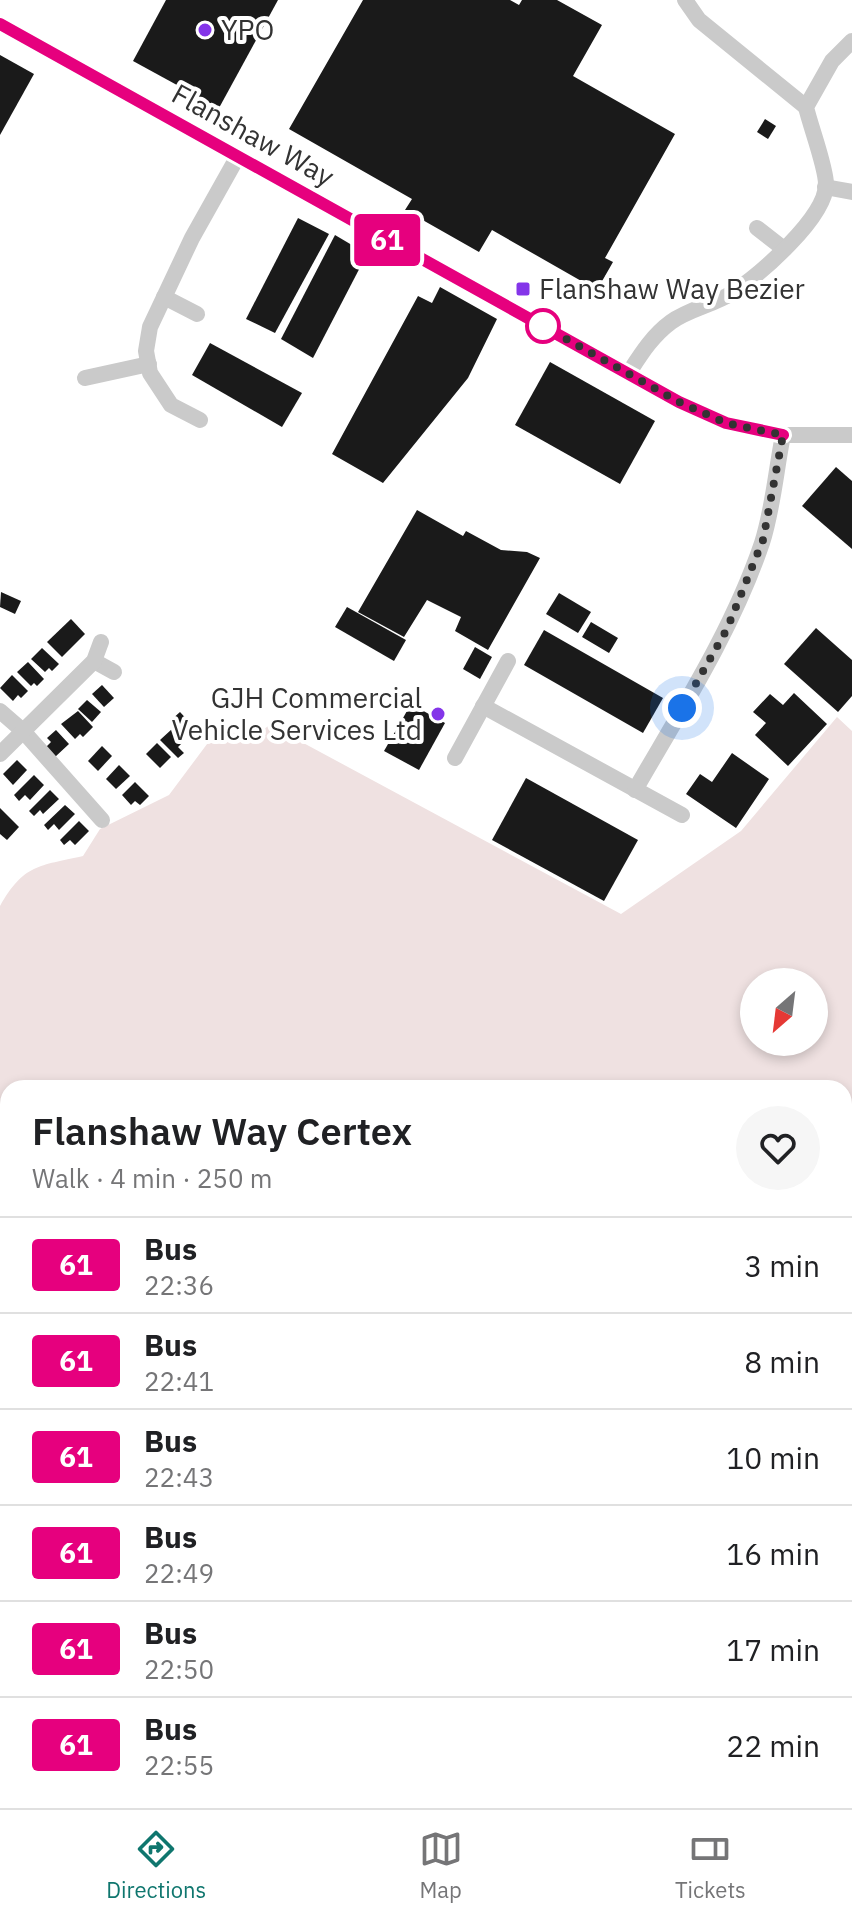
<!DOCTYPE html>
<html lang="en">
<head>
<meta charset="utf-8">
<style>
	:root { --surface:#fff; --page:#f6f6f6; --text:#202124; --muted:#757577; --line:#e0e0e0; --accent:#0f766e }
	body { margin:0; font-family:"IBM Plex Sans",sans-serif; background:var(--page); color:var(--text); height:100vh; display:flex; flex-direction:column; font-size:30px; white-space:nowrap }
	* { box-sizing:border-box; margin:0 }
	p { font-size:26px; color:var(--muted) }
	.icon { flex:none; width:44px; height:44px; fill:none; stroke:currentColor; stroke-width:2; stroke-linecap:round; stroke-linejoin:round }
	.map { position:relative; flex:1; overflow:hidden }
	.drawer { position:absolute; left:0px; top:1080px; width:852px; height:728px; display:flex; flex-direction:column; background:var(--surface); border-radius:24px 24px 0 0; box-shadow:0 4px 12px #0003 }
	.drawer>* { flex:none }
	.badge { padding:0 16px; border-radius:6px; font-size:28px; line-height:52px }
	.needle { width:52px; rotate:208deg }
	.buttons { position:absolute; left:740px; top:968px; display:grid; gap:16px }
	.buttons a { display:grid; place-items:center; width:88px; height:88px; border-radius:50%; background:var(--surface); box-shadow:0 4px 12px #0003; font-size:40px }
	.you { position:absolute; width:40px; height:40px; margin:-20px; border:6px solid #fff; border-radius:50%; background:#1a73e8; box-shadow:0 0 0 12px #1a73e833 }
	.map>.badge { position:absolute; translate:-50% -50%; box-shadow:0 0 0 4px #fff }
	.round { display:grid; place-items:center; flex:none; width:84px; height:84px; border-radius:42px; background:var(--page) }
	.overview { display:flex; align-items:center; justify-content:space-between; height:136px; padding:0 32px }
	h1 { font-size:38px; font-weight:600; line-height:60px }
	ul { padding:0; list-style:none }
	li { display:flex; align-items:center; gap:24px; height:96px; padding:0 32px; border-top:2px solid var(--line) }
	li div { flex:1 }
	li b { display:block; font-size:30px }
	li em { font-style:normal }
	li .badge { min-width:88px; font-weight:700; text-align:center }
	.dock { display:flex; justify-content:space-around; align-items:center; height:112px; border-top:2px solid var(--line); background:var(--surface); font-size:22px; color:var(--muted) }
	.dock a { display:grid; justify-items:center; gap:4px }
	.dock .on { color:var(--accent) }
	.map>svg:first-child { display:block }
	.green { fill:#efe1e1; fill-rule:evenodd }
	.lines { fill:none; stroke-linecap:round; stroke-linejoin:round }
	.stream { stroke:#d1eece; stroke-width:5 }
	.building { fill:#1a1a1a }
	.minor { stroke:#cacaca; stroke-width:16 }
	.line-casing { stroke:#fff; stroke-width:18 }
	.line { stroke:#e6007e; stroke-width:12 }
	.walk { stroke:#333; stroke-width:8; stroke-dasharray:0 14.4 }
	.poi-dot { fill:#8435e9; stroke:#fff; stroke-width:3 }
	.stop-dot { fill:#fff; stroke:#e6007e; stroke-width:4 }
	.labels { text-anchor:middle; stroke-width:8; stroke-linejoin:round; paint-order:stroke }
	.poi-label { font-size:28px; fill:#333; stroke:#fff; text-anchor:start }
	.street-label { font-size:28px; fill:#333; stroke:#fff }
</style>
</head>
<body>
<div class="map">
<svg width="852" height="1808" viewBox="0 0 852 1808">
	<rect width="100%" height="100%" fill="#fff"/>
	<!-- green -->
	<path class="green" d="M837 717 852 731V1808H747L742 1800H844V1088H8V1293L0 1290V906C24 864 39 866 83 856L100 829 169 795 219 728 250 738 270 725 621 914 741 831ZM754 982H814V1042H754Z"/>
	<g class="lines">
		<!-- stream -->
		<g class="stream">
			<path d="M0 1302 8 1303"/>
			<path d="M844 1792 852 1789"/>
			<path d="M731 1800 736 1808"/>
		</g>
	</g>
	<!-- building -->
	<g class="building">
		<path d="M166 0H278L219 108 133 61Z"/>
		<path d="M363 0H510L519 5 522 0H557L602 25 573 76 675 134 605 258 613 262 597 290 492 230 479 252 405 210 412 199 289 129Z"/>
		<path d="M0 55 34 74 0 135Z"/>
		<path d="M765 119 776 126 768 139 757 132Z"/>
		<path d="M298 218 329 234 275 333 246 319Z"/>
		<path d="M335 235 367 254 313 358 281 339Z"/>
		<path d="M440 287 497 319 468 378 383 483 332 454 418 296 432 303Z"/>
		<path d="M210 343 302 393 282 427 192 375Z"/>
		<path d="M550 362 655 421 620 484 515 425Z"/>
		<path d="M836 467 852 481V549L802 506Z"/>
		<path d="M417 510 463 536 466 531 501 550 527 552 540 558 488 650 455 631 461 617 427 600 404 637 358 612Z"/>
		<path d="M1 592 21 601 15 614 0 607Z"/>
		<path d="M559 593 591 612 578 633 546 614Z"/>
		<path d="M347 607 406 640 394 661 335 627Z"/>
		<path d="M71 619 85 634 62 657 47 642Z"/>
		<path d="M591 622 618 638 609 653 582 637Z"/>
		<path d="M816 628 852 660V696L838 712 784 664Z"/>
		<path d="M544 630 663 698 643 733 524 665Z"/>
		<path d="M475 647 492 657 480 679 463 669Z"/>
		<path d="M42 648 59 664 52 671 49 668 45 672 31 659Z"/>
		<path d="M28 662 44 679 37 686 34 683 31 686 17 672Z"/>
		<path d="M12 675 28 691 21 698 18 695 13 701 0 688Z"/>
		<path d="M102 685 114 698 104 707 92 694Z"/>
		<path d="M794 693 827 724 788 766 755 735 766 723 753 712 770 694 783 705Z"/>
		<path d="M87 700 101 712 92 722 78 709Z"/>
		<path d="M411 704 445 723 419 770 384 751Z"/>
		<path d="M78 711 93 727 83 737 80 734 75 739 61 724Z"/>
		<path d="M180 712 193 726 189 729 193 733 187 738 170 721Z"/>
		<path d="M172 729 184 741 178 747 184 753 178 758 160 740Z"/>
		<path d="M56 730 69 744 55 757 46 747 51 742 47 738Z"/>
		<path d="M157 743 171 757 160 768 146 754Z"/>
		<path d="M102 746 112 756 98 771 88 761Z"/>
		<path d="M732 753 769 779 736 828 686 794 700 774 712 782Z"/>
		<path d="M17 760 27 770 13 785 3 774Z"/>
		<path d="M119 765 130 776 116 789 106 779Z"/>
		<path d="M34 775 44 785 30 800 25 795 19 801 14 795Z"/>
		<path d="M526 778 638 840 604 901 492 840Z"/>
		<path d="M135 782 149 796 140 805 135 801 131 805 122 795Z"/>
		<path d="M50 790 59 799 43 814 40 810 34 816 29 811Z"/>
		<path d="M65 805 75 814 59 830 54 824 48 830 44 825Z"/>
		<path d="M0 808 19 827 7 840 0 834Z"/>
		<path d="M79 821 89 831 75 845 70 840 64 845 60 840Z"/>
	</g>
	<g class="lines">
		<!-- minor -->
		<g class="minor">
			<path d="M685 0 699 20 806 107"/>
			<path d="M0 24 679 402 726 423 783 435H852"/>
			<path d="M825 187 852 192"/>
			<path d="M757 228 784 249"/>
			<path d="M164 297 197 314"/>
			<path d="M628 374C641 354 652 336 671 322 689 309 713 305 732 293 759 275 826 218 826 184 826 167 810 125 806 107L832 61 852 41"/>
			<path d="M85 378 149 364"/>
			<path d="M200 420 171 405 150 373 146 351 150 327 192 238 238 156"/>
			<path d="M94 661 114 672"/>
			<path d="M483 706 682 815"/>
			<path d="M0 711 23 731 102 820"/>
			<path d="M0 754 94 661 101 642"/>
			<path d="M455 758 508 661"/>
			<path d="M635 790C681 710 732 631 762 543 773 509 776 470 783 435"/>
		</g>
	</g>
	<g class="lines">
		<!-- line casing -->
		<g class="line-casing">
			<path id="line" d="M0 24 679 402 726 423 783 435"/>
		</g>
		<!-- line -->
		<use href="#line" class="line"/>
		<!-- walk -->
		<path class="walk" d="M543 326 536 322 679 402 726 423 783 435 763 540 727 629 682 708"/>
	</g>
	<!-- markers -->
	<g class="poi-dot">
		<circle cx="205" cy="30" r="8"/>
		<rect x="515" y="281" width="16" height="16" rx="4"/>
		<circle cx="438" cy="714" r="8"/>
	</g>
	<circle class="stop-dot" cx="543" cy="326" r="16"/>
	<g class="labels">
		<!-- poi labels -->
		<g class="poi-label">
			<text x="221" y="40">YPO</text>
			<text x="539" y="299">Flanshaw Way Bezier</text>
			<text x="422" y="708" text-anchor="end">GJH Commercial<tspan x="422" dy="32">Vehicle Services Ltd</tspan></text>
		</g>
		<!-- street labels -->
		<g class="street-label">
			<text transform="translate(253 135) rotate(29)" y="10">Flanshaw Way</text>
		</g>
	</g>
</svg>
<div class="buttons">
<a><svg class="needle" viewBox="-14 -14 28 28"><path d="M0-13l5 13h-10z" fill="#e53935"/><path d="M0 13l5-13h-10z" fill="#757577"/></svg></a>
</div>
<div class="you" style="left:682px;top:708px"></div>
<b class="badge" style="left:387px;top:240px;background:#e6007e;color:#fff">61</b>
<section class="drawer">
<div class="overview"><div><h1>Flanshaw Way Certex</h1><p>Walk · 4 min · 250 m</p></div><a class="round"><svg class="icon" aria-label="heart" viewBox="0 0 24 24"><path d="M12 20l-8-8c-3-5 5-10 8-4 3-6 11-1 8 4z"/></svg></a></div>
<ul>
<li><span class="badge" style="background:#e6007e;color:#fff">61</span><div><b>Bus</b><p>22:36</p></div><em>3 min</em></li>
<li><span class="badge" style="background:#e6007e;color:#fff">61</span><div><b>Bus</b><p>22:41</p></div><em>8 min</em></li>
<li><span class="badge" style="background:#e6007e;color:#fff">61</span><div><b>Bus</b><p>22:43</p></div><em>10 min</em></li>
<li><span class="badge" style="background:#e6007e;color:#fff">61</span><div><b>Bus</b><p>22:49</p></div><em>16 min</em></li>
<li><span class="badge" style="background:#e6007e;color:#fff">61</span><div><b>Bus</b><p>22:50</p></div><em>17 min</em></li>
<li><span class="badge" style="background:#e6007e;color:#fff">61</span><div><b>Bus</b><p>22:55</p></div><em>22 min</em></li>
</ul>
</section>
</div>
<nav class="dock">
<a class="on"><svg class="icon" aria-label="directions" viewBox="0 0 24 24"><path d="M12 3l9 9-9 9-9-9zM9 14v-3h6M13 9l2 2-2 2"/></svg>Directions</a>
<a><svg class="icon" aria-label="map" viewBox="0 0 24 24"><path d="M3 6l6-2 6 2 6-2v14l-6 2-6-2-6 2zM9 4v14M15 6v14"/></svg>Map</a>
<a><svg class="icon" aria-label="tickets" viewBox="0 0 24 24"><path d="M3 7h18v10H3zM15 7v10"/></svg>Tickets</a>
</nav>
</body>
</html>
